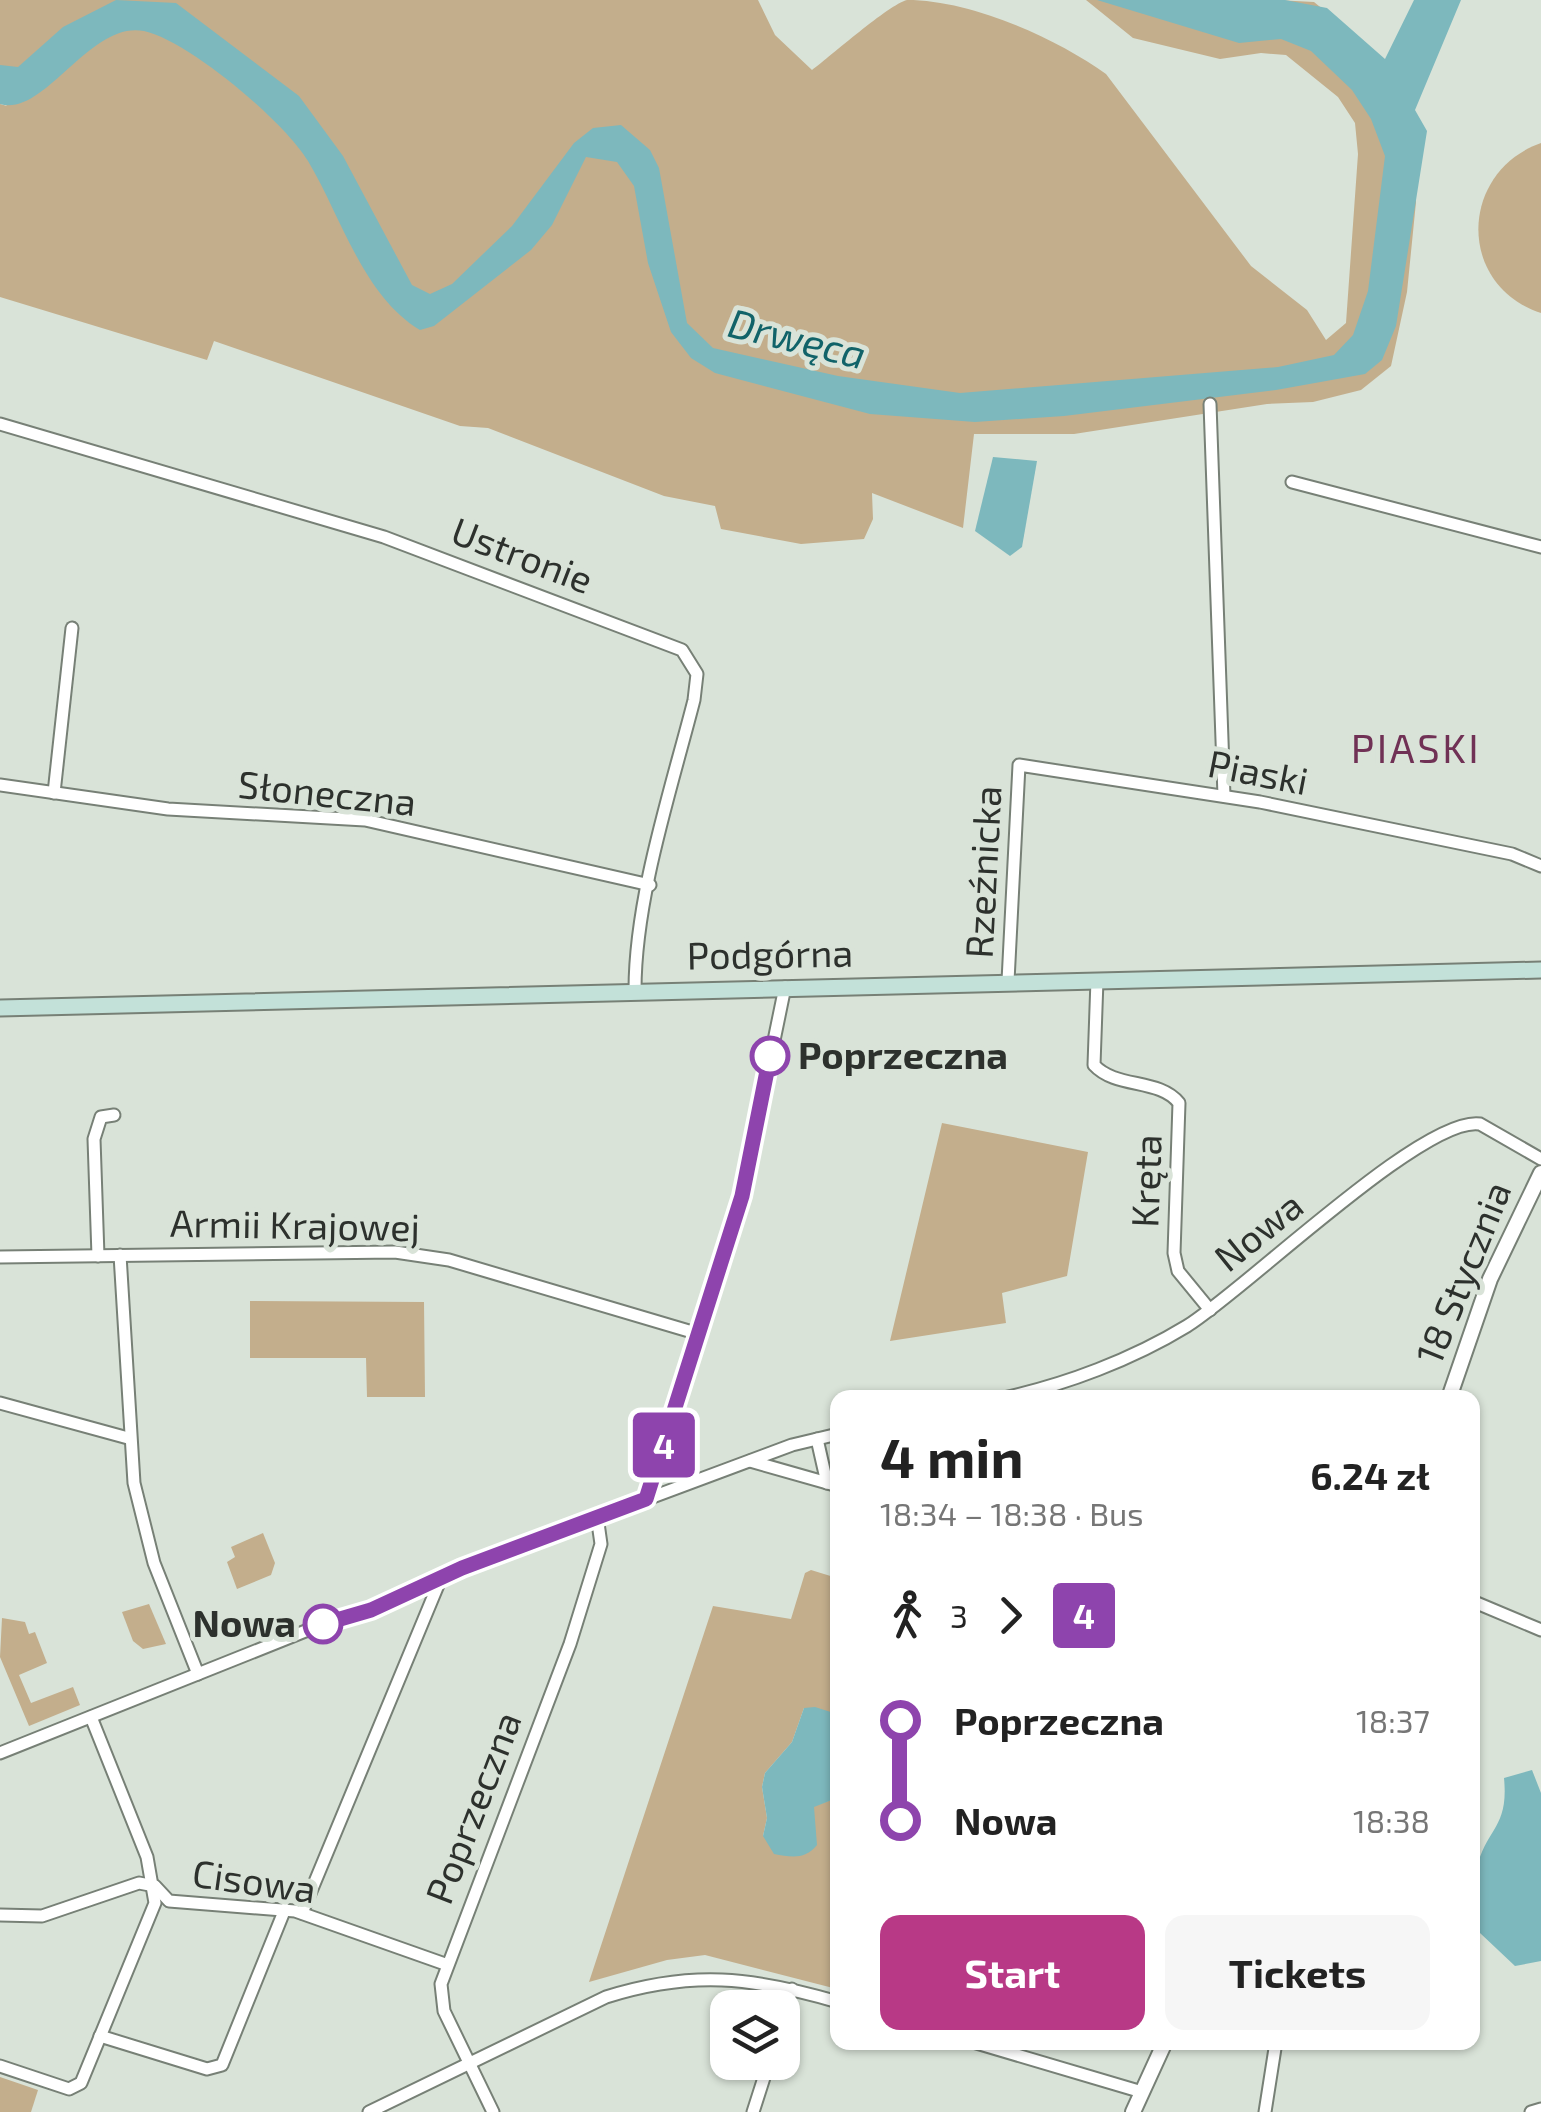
<!DOCTYPE html>
<html lang="en">
<head>
<meta charset="utf-8">
<style>
	:root { --surface:#fff; --page:#f6f6f6; --text:#222; --muted:#767676; --accent:#b83986 }
	body { margin:0; font-family:"Exo 2",sans-serif; background:var(--page); color:var(--text); height:100vh; display:flex; flex-direction:column; font-size:38px; white-space:nowrap }
	* { box-sizing:border-box; margin:0 }
	p { font-size:32px; color:var(--muted) }
	.icon { flex:none; width:55px; height:55px; fill:none; stroke:currentColor; stroke-width:2; stroke-linecap:round; stroke-linejoin:round }
	.map { position:relative; flex:1; overflow:hidden }
	.details { position:absolute; left:830px; top:1390px; width:650px; height:660px; display:flex; flex-direction:column; background:var(--surface); border-radius:20px; box-shadow:0 2px 8px #0004 }
	.details>* { flex:none }
	.badge { padding:0 20px; border-radius:8px; font-size:35px; line-height:65px }
	.buttons { position:absolute; left:710px; top:1990px; display:grid; gap:20px }
	.buttons a { display:grid; place-items:center; width:90px; height:90px; border-radius:20px; background:var(--surface); box-shadow:0 2px 8px #0004; font-size:50px }
	.map>.badge { position:absolute; translate:-50% -50%; box-shadow:0 0 0 5px #fff }
	.legs { display:flex; align-items:center; gap:15px; height:110px; padding:0 50px; font-size:32px }
	.legs p { margin-inline-start:auto }
	.overview { display:flex; align-items:center; justify-content:space-between; height:170px; padding:0 50px }
	h1 { font-size:55px; font-weight:700; line-height:75px }
	.action { display:flex; gap:20px; margin-top:auto; padding:20px 50px }
	.action a { flex:1; height:115px; border-radius:20px; background:var(--accent); color:#fff; font-size:40px; font-weight:700; line-height:115px; text-align:center }
	.action a+a { background:var(--page); color:var(--text) }
	ul { padding:0 50px; list-style:none }
	li { display:flex; align-items:center; gap:35px; height:100px; font-size:38px }
	li i { display:grid; place-items:center; width:15px; height:100%; margin:0 12px; background:currentColor }
	li i::after { content:''; width:25px; height:25px; margin:-12px; border:8px solid; border-radius:50%; background:var(--surface) }
	li p { margin-inline-start:auto }
	li:first-child i { background:linear-gradient(#0000 50%,currentColor 0) }
	li:last-child i { background:linear-gradient(currentColor 50%,#0000 0) }
	.map>svg:first-child { display:block }
	.green { fill:#c3ae8c }
	.water { fill:#7db8bd }
	.lines { fill:none; stroke-linecap:round; stroke-linejoin:round }
	.minor-casing { stroke:#778076; stroke-width:15 }
	.tertiary-casing { stroke:#778076; stroke-width:18 }
	.secondary-casing { stroke:#778076; stroke-width:19 }
	.minor { stroke:#fff; stroke-width:11 }
	.tertiary { stroke:#fff; stroke-width:14 }
	.secondary { stroke:#c3e1d9; stroke-width:15 }
	.line-1-casing { stroke:#fff; stroke-width:22 }
	.line-1 { stroke:#8e44ad; stroke-width:15 }
	.stop-1-dot { fill:#fff; stroke:#8e44ad; stroke-width:5 }
	.labels { text-anchor:middle; stroke-width:10; stroke-linejoin:round; paint-order:stroke }
	.street-label { font-size:38px; fill:#2d312d; stroke:#d9e3d8 }
	.stop-label { font-size:38px; font-weight:bold; fill:#2d312d; stroke:#d9e3d8; text-anchor:start }
	.water-label { font-size:40px; font-style:italic; fill:#116369; stroke:#d9e3d8 }
	.neighbourhood-label { font-size:40px; letter-spacing:2.5px; fill:#703155; stroke:#d9e3d8 }
</style>
</head>
<body>
<div class="map">
<svg width="1541" height="2112" viewBox="0 0 1541 2112">
	<rect width="100%" height="100%" fill="#d9e3d8"/>
	<!-- green -->
	<g class="green">
		<path d="M0 0H758L775 35 812 70C831 56 888 5 907 0 971 0 1056 38 1106 74L1251 266 1307 310 1326 340 1346 323 1358 154 1355 123 1338 97 1286 55 1261 53 1220 59 1133 38 1086 0H1218L1238 6 1276 0 1314 2 1377 53 1412 130 1416 202 1407 292 1391 366 1361 390 1313 402 1267 404 1074 434H974L963 528 872 493 873 519 864 539 801 544 721 529 715 506 664 496 488 428 460 426 214 341 207 360 0 297V104L7 106 0 99Z"/>
		<path d="M1541 143V313C1456 285 1459 172 1541 143Z"/>
		<path d="M942 1123 1088 1152 1067 1276 1002 1293 1006 1323 890 1341Z"/>
		<path d="M250 1301 424 1302 425 1397H367L366 1358H250Z"/>
		<path d="M263 1533 275 1563 271 1575 237 1589 227 1562 235 1557 231 1547Z"/>
		<path d="M811 1570 837 1578V1714L804 1708 792 1742 765 1773 762 1787 767 1818 763 1836 814 1819V1806L837 1798V1989L705 1955 667 1960 589 1982 713 1606 791 1619 805 1573Z"/>
		<path d="M149 1604 166 1644 143 1649 133 1641 122 1612Z"/>
		<path d="M2 1618 25 1622 29 1634 35 1632 47 1663 19 1675 31 1703 73 1687 80 1705 29 1726 0 1657Z"/>
		<path d="M0 2077 38 2090 31 2112H0Z"/>
	</g>
	<!-- water -->
	<g class="water">
		<path d="M116 0 176 3 299 96 343 156 412 285 430 294 452 284 512 226 574 143 593 128 621 125 650 150 659 168 687 323 713 348 838 376 960 393 1278 367 1334 355 1353 335 1368 291 1385 156 1371 119 1352 90 1311 51 1281 39 1239 43 1097 0H1285L1327 8 1385 59 1414 0H1461L1415 110 1427 131 1396 326 1382 360 1365 374 1276 390 1064 416 975 422 870 414 715 373 691 358 671 332 648 263 634 186 617 162 586 157 552 225 531 250 434 326 420 330C363 296 341 216 308 161 285 122 189 41 144 31 90 20 45 117 0 104V65L18 67 63 27Z"/>
		<path d="M993 457 1037 461 1022 547 1010 556 975 531Z"/>
		<path d="M815 1707 837 1714V1798L814 1807 817 1845C805 1860 791 1857 774 1854L763 1836 767 1818 762 1787 765 1773 792 1742 804 1708Z"/>
		<path d="M1532 1770 1541 1793V1961L1515 1966 1480 1933C1478 1912 1472 1889 1477 1868 1486 1828 1509 1829 1504 1778Z"/>
	</g>
	<g class="lines">
		<!-- minor casing -->
		<g class="minor-casing">
			<g id="minor">
				<path d="M1210 404 1224 796"/>
				<path d="M0 424 384 537 682 650 697 674 694 700C671 790 635 898 635 990"/>
				<path d="M1292 482 1541 547"/>
				<path d="M0 785 168 809 365 820 650 885"/>
				<path d="M54 793 72 628"/>
				<path d="M1097 980 1094 1065C1116 1089 1159 1078 1179 1103L1174 1253 1178 1271 1210 1310"/>
				<path d="M1008 981 1019 765 1260 802 1512 854 1541 866"/>
				<path d="M120 1255 134 1483 154 1563 198 1674"/>
				<path d="M98 1256 94 1139 101 1117 114 1115"/>
				<path d="M0 1257 395 1252 449 1260 699 1334"/>
				<path d="M1003 1398C1065 1385 1133 1359 1187 1326 1244 1291 1424 1115 1480 1124L1541 1159"/>
				<path d="M0 1403 128 1438"/>
				<path d="M817 1439 827 1483"/>
				<path d="M750 1461 838 1486"/>
				<path d="M646 1499 742 1196 785 987"/>
				<path d="M1472 1601 1541 1630"/>
				<path d="M0 1753 323 1624 371 1610 462 1568 792 1445 838 1434"/>
				<path d="M302 1913 441 1578"/>
				<path d="M0 1915 42 1916 139 1883 155 1886 169 1901 295 1911 445 1964"/>
				<path d="M782 2019 792 1989"/>
				<path d="M100 2036 207 2069 222 2065 285 1909"/>
				<path d="M973 2042 1142 2092"/>
				<path d="M0 2066 69 2089 81 2083 155 1903 147 1857 91 1717"/>
				<path d="M369 2112 606 1997C692 1970 752 1977 838 2002"/>
				<path d="M493 2112 444 2011 441 1984 570 1644 601 1544 597 1516"/>
				<path d="M753 2112 769 2062"/>
				<path d="M1265 2112 1276 2042"/>
				<path d="M1531 2112 1541 2109"/>
			</g>
		</g>
		<!-- tertiary casing -->
		<g class="tertiary-casing">
			<g id="tertiary">
				<path d="M1449 1398 1490 1279 1541 1173"/>
				<path d="M1133 2112 1165 2042"/>
			</g>
		</g>
		<!-- secondary casing -->
		<g class="secondary-casing">
			<path id="secondary" d="M0 1008 1541 970"/>
		</g>
		<!-- minor -->
		<use href="#minor" class="minor"/>
		<!-- tertiary -->
		<use href="#tertiary" class="tertiary"/>
		<!-- secondary -->
		<use href="#secondary" class="secondary"/>
	</g>
	<g class="lines">
		<!-- line-1 casing -->
		<g class="line-1-casing">
			<path id="line-1" d="M323 1624 371 1610 462 1568 646 1499 742 1196 770 1056"/>
		</g>
		<!-- line-1 -->
		<use href="#line-1" class="line-1"/>
	</g>
	<!-- markers -->
	<g class="stop-1-dot">
		<circle cx="770" cy="1056" r="18"/>
		<circle cx="323" cy="1624" r="18"/>
	</g>
	<g class="labels">
		<!-- street labels -->
		<g class="street-label">
			<text transform="translate(522 556) rotate(21)" y="13">Ustronie</text>
			<text transform="translate(1258 773) rotate(11)" y="13">Piaski</text>
			<text transform="translate(327 794) rotate(6)" y="13">Słoneczna</text>
			<text transform="translate(984 872) rotate(-87)" y="13">Rzeźnicka</text>
			<text transform="translate(770 955) rotate(-1)" y="13">Podgórna</text>
			<text transform="translate(1147 1181) rotate(-88)" y="13">Kręta</text>
			<text transform="translate(295 1226) rotate(1)" y="13">Armii Krajowej</text>
			<text transform="translate(1259 1232) rotate(-39)" y="13">Nowa</text>
			<text transform="translate(1464 1273) rotate(-68)" y="13">18 Stycznia</text>
			<text transform="translate(474 1808) rotate(-69)" y="13">Poprzeczna</text>
			<text transform="translate(254 1882) rotate(8)" y="13">Cisowa</text>
		</g>
		<!-- stop labels -->
		<g class="stop-label">
			<text x="798" y="1069">Poprzeczna</text>
			<text x="296" y="1637" text-anchor="end">Nowa</text>
		</g>
		<!-- water labels -->
		<g class="water-label">
			<text transform="translate(797 339) rotate(14)" y="14">Drwęca</text>
		</g>
		<!-- neighbourhood labels -->
		<g class="neighbourhood-label">
			<text x="1416" y="763">PIASKI</text>
		</g>
	</g>
</svg>
<div class="buttons">
<a><svg class="icon" aria-label="layers" viewBox="0 0 24 24"><path d="M12 4l9 5-9 5-9-5zM3 14l9 5 9-5"/></svg></a>
</div>
<b class="badge" style="left:664px;top:1445px;background:#8e44ad;color:#fff">4</b>
<section class="details">
<div class="overview"><div><h1>4 min</h1><p>18:34 – 18:38 · Bus</p></div><b>6.24 zł</b></div>
<div class="legs"><svg class="icon" aria-label="walk" viewBox="0 0 24 24"><circle cx="13" cy="4" r="2"/><path d="M13 8l-2 6 4 7M11 14l-3 7M7 12l3-4h3l4 4"/></svg>3<svg class="icon" aria-label="forward" viewBox="0 0 24 24"><path d="M9 5l7 7-7 7"/></svg><b class="badge" style="background:#8e44ad;color:#fff">4</b></div>
<ul>
<li><i style="color:#8e44ad"></i><b>Poprzeczna</b><p>18:37</p></li>
<li><i style="color:#8e44ad"></i><b>Nowa</b><p>18:38</p></li>
</ul>
<div class="action"><a>Start</a><a>Tickets</a></div>
</section>
</div>
</body>
</html>
